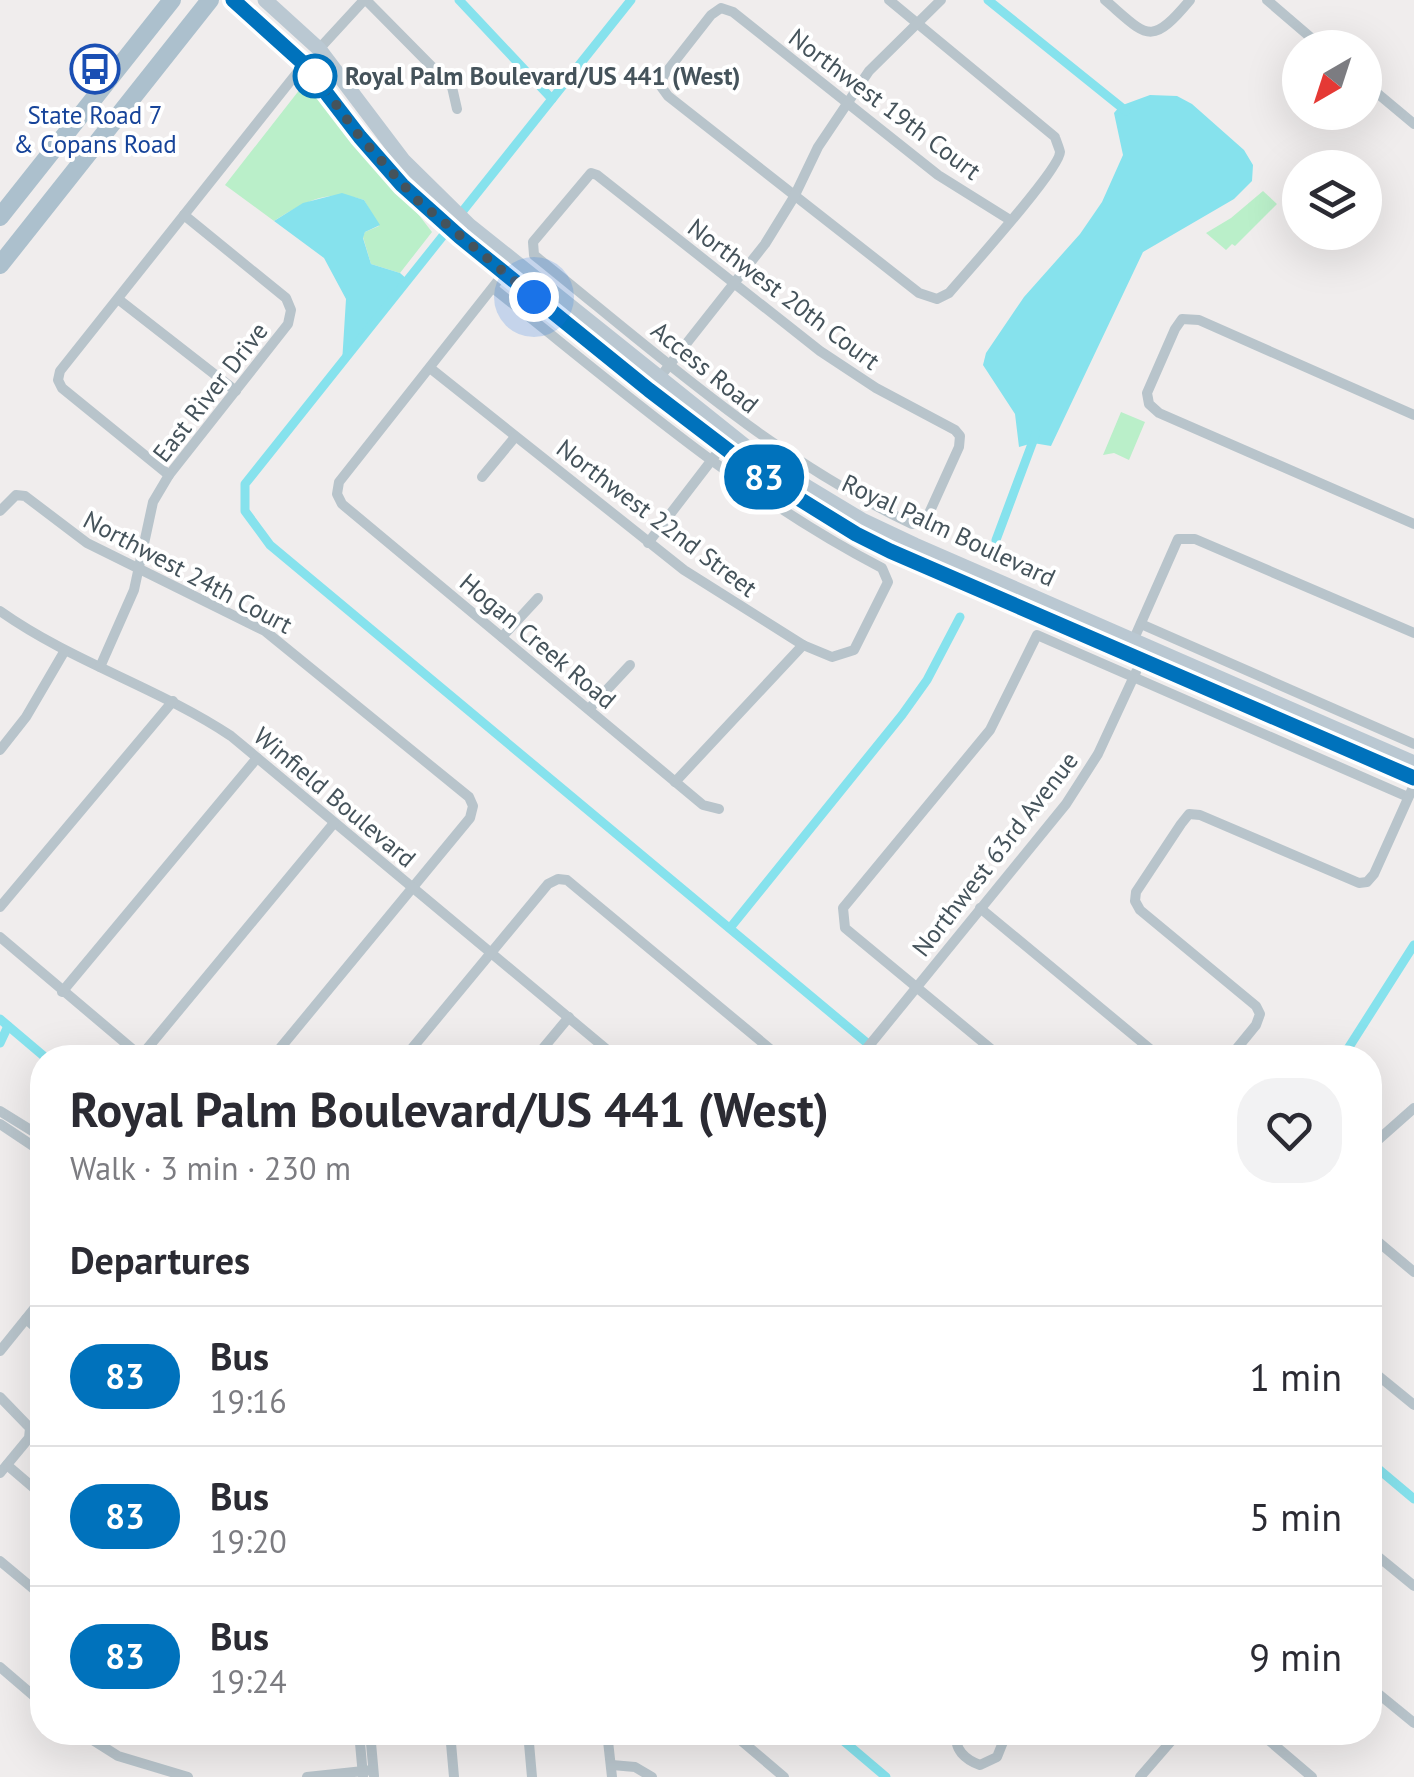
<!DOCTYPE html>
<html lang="en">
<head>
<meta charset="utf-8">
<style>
	:root { --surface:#fff; --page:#f2f2f3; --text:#2b2b33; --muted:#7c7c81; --line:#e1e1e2 }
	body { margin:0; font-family:"PT Sans",sans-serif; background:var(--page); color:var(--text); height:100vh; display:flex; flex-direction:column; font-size:38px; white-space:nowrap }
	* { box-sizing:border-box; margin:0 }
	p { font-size:32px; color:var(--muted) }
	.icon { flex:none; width:55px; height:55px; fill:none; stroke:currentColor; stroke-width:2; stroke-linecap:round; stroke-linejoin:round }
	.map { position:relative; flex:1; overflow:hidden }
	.drawer { position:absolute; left:30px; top:1045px; width:1352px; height:700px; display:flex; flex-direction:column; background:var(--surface); border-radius:40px; box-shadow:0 10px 40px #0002 }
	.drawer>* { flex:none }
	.badge { padding:0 20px; border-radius:32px; font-size:35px; line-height:65px }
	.needle { width:65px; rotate:219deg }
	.controls { position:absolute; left:1282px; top:30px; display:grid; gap:20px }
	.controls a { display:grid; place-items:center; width:100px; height:100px; border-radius:50%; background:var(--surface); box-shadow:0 10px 40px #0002; font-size:50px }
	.you { position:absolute; width:50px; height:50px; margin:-25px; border:8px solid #fff; border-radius:50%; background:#1a73e8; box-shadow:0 0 0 15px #1a73e833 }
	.map>.badge { position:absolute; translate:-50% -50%; box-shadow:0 0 0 5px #fff }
	h2 { padding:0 40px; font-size:38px; line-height:90px }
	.round { display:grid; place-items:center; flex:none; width:105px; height:105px; border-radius:40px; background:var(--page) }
	.head { display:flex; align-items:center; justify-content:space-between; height:170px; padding:0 40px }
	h1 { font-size:48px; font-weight:700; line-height:75px }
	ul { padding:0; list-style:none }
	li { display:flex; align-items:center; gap:30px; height:140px; padding:0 40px; border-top:2px solid var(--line) }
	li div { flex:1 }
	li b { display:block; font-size:38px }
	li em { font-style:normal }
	li .badge { min-width:110px; font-weight:700; text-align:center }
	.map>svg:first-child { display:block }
	.green { fill:#baefc9 }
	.water { fill:#86e2ed }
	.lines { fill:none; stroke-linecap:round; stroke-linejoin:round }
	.canal { stroke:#86e2ed; stroke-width:9 }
	.minor { stroke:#b8c4cb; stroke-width:10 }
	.secondary { stroke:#bac8d2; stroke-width:15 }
	.primary { stroke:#acc0cd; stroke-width:18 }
	.line-casing { stroke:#fff; stroke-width:22 }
	.line { stroke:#0072bc; stroke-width:15 }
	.walk { stroke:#45535b; stroke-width:10; stroke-dasharray:0 18 }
	.stop-dot { fill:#fff; stroke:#0072bc; stroke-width:5 }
	.labels { text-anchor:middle; stroke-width:8; stroke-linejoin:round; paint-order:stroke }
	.stop-label { font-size:25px; font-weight:bold; fill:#45535b; stroke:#fff; text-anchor:start }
	.street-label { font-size:25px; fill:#45535b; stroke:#fff }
	.transit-label { font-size:25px; fill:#164399; stroke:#fff }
</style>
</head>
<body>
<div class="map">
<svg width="1414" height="1777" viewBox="0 0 1414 1777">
	<rect width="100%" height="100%" fill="#f0eded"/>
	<!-- green -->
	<g class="green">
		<path d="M311 75 432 232 400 273 371 264 363 237 365 232 379 226 364 200C328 188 305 202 274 221L225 185Z"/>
		<path d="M1263 191 1277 204 1235 246 1232 244 1226 250 1206 233 1231 218Z"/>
		<path d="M1121 412 1145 422 1129 460 1114 453 1103 455Z"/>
	</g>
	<!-- water -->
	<g class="water">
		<path d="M1150 95 1177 96 1192 104 1244 150 1253 165 1252 181 1234 199 1143 252 1051 446 1033 443 1019 447 1015 414 983 365 986 353 1024 297 1080 234 1102 202 1123 155 1114 113 1120 106Z"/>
		<path d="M342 193 364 200 380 225 365 232 363 238 371 264 400 273 408 280 342 363 346 299 324 258 274 221 303 203Z"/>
	</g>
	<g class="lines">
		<!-- canal -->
		<g class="canal">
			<path d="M459 0 552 99"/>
			<path d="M631 0 245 484V511L270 545 885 1058"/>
			<path d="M988 0 1126 111"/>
			<path d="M996 540 1036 433"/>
			<path d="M730 928 902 715 927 680 960 617"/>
			<path d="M0 1019 46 1058"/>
			<path d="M0 1043 8 1026"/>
			<path d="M1342 1058 1414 945"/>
			<path d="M1370 1462 1414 1499"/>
			<path d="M833 1732 886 1777"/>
		</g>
		<!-- minor -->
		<g class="minor">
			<path d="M366 0 452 87 457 109"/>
			<path d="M889 0 1055 137C1055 138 1060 150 1060 152 1060 169 966 273 949 293L937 299 919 293 668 96 660 85 664 75 711 15 721 8 733 12 938 175 1010 220"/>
			<path d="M1105 0C1147 36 1150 48 1190 0"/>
			<path d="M1267 0 1323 48"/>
			<path d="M319 49 364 0"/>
			<path d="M1365 83 1414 124"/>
			<path d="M591 173 597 175 820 351 876 388 955 430 960 436 959 447 926 520 912 524C770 457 655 352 534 255L533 242Z"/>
			<path d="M504 273 339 482 337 494 342 504 703 805 719 809"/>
			<path d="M118 299 236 391"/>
			<path d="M430 368 684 570 803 645 832 657 854 650 888 582 882 568C739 494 618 387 493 288"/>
			<path d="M656 382 765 244 794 197 818 147 869 71 941 0"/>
			<path d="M1414 415 1199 320 1182 319 1175 329 1147 393 1149 404 1159 413 1414 524"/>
			<path d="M169 475 62 388 58 380 60 371 304 64"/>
			<path d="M482 477 515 437"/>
			<path d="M0 511 16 495 25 496 87 543 265 631 469 797 473 806 470 818 272 1058"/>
			<path d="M648 543 724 444"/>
			<path d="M0 611C72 662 157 687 231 736L617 1058"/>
			<path d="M1141 624 1414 744"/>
			<path d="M502 637 538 598"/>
			<path d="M1133 641 1178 539H1195L1414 633"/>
			<path d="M100 667 134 590 153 502 169 475 288 324 291 310 286 298 184 215"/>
			<path d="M589 709 630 665"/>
			<path d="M0 750 26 717 64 652"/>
			<path d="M675 782 803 645"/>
			<path d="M0 907 173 701"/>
			<path d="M980 908 1161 1058"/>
			<path d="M0 937 143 1058"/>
			<path d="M62 992 257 758"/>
			<path d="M141 1056 334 823"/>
			<path d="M404 1058 548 884 558 879 567 880 781 1058"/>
			<path d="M535 1058 569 1017"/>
			<path d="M859 1058 1066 804 1098 754 1136 672"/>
			<path d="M1002 1058 845 928 843 908 990 730 1037 635 1408 797"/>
			<path d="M1229 1058 1256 1025 1260 1014 1256 1006 1140 910 1135 901 1136 892 1181 824 1189 814 1200 815 1359 883 1367 882 1374 874 1414 785"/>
			<path d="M0 1111 42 1137"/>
			<path d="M0 1124 42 1152"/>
			<path d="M1370 1147 1414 1108"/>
			<path d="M1370 1235 1414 1272"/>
			<path d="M26 1319 42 1333"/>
			<path d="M0 1351 42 1299"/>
			<path d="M1370 1369 1414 1405"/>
			<path d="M0 1397 30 1428 29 1438 0 1473"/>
			<path d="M7 1465 42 1495"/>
			<path d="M1370 1550 1414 1586"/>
			<path d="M0 1561 42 1596"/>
			<path d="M0 1667 42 1703"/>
			<path d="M1370 1687 1414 1723"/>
			<path d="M80 1732 118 1756 188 1777"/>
			<path d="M359 1732 363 1776"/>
			<path d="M370 1732 374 1776"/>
			<path d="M450 1732 454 1777"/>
			<path d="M528 1732 532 1777"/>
			<path d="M607 1732 612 1777"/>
			<path d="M731 1732 784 1777"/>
			<path d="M958 1732C952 1749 966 1760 980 1765L997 1757 1007 1732"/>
			<path d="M1259 1732 1312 1777"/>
			<path d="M612 1765 635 1767 652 1777"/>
			<path d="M307 1777 373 1770"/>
			<path d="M1140 1777 1179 1732"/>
		</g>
		<!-- secondary -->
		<g class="secondary">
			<path d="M233 0 304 64 360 137 439 220 649 390 722 447 800 501 890 551 1414 778"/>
			<path d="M265 0 319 49 403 160 469 225 764 461 862 520 915 545 1414 763"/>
		</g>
		<!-- primary -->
		<g class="primary">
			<path d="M0 217 172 0"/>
			<path d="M0 265 210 0"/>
		</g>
	</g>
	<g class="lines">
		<!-- line casing -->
		<g class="line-casing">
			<path id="line" d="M233 0 304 64 360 137 402 185 460 237 649 390 759 474 856 534 890 551 1414 778"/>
		</g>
		<!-- line -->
		<use href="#line" class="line"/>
		<!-- walk -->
		<path class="walk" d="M315 76 360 137 416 199 534 297"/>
	</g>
	<!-- icons -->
	<defs>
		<g id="bus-ring" transform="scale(2.5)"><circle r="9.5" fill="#fff" stroke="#1a4fb4" stroke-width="1.5"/><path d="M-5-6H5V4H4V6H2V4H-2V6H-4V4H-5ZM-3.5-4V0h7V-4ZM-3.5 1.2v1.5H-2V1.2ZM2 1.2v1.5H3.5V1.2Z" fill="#1a4fb4"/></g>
	</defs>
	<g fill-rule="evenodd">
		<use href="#bus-ring" x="95" y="69"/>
	</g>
	<!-- markers -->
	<circle class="stop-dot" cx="315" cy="76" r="20"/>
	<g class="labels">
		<!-- stop labels -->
		<g class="stop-label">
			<text x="345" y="85">Royal Palm Boulevard/US 441 (West)</text>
		</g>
		<!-- street labels -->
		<g class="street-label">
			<text transform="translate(885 104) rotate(37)" y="9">Northwest 19th Court</text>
			<text transform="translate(784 294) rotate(37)" y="9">Northwest 20th Court</text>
			<text transform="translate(705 367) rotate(39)" y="9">Access Road</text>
			<text transform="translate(210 392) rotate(-52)" y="9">East River Drive</text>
			<text transform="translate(657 518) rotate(37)" y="9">Northwest 22nd Street</text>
			<text transform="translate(949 530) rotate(25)" y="9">Royal Palm Boulevard</text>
			<text transform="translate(188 572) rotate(28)" y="9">Northwest 24th Court</text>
			<text transform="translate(538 641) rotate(40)" y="9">Hogan Creek Road</text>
			<text transform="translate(335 797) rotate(40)" y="9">Winfield Boulevard</text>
			<text transform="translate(995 854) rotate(-52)" y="9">Northwest 63rd Avenue</text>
		</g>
		<!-- transit labels -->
		<g class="transit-label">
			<text x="95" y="124">State Road 7<tspan x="95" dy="29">&amp; Copans Road</tspan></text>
		</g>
	</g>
</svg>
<div class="controls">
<a><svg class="needle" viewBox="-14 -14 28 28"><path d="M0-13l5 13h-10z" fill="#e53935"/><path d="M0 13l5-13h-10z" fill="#7c7c81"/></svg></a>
<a><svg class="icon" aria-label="layers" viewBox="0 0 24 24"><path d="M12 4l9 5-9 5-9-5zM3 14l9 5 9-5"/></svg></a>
</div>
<div class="you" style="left:534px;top:297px"></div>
<b class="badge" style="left:764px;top:477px;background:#0072bc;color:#fff">83</b>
<section class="drawer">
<div class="head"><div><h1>Royal Palm Boulevard/US 441 (West)</h1><p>Walk · 3 min · 230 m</p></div><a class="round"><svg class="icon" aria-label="heart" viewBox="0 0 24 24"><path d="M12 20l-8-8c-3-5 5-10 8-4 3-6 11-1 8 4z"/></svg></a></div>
<h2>Departures</h2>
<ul>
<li><span class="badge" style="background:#0072bc;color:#fff">83</span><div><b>Bus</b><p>19:16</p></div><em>1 min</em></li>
<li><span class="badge" style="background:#0072bc;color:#fff">83</span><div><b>Bus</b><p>19:20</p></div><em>5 min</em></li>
<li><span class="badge" style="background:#0072bc;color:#fff">83</span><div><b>Bus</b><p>19:24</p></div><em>9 min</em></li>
</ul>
</section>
</div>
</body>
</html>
